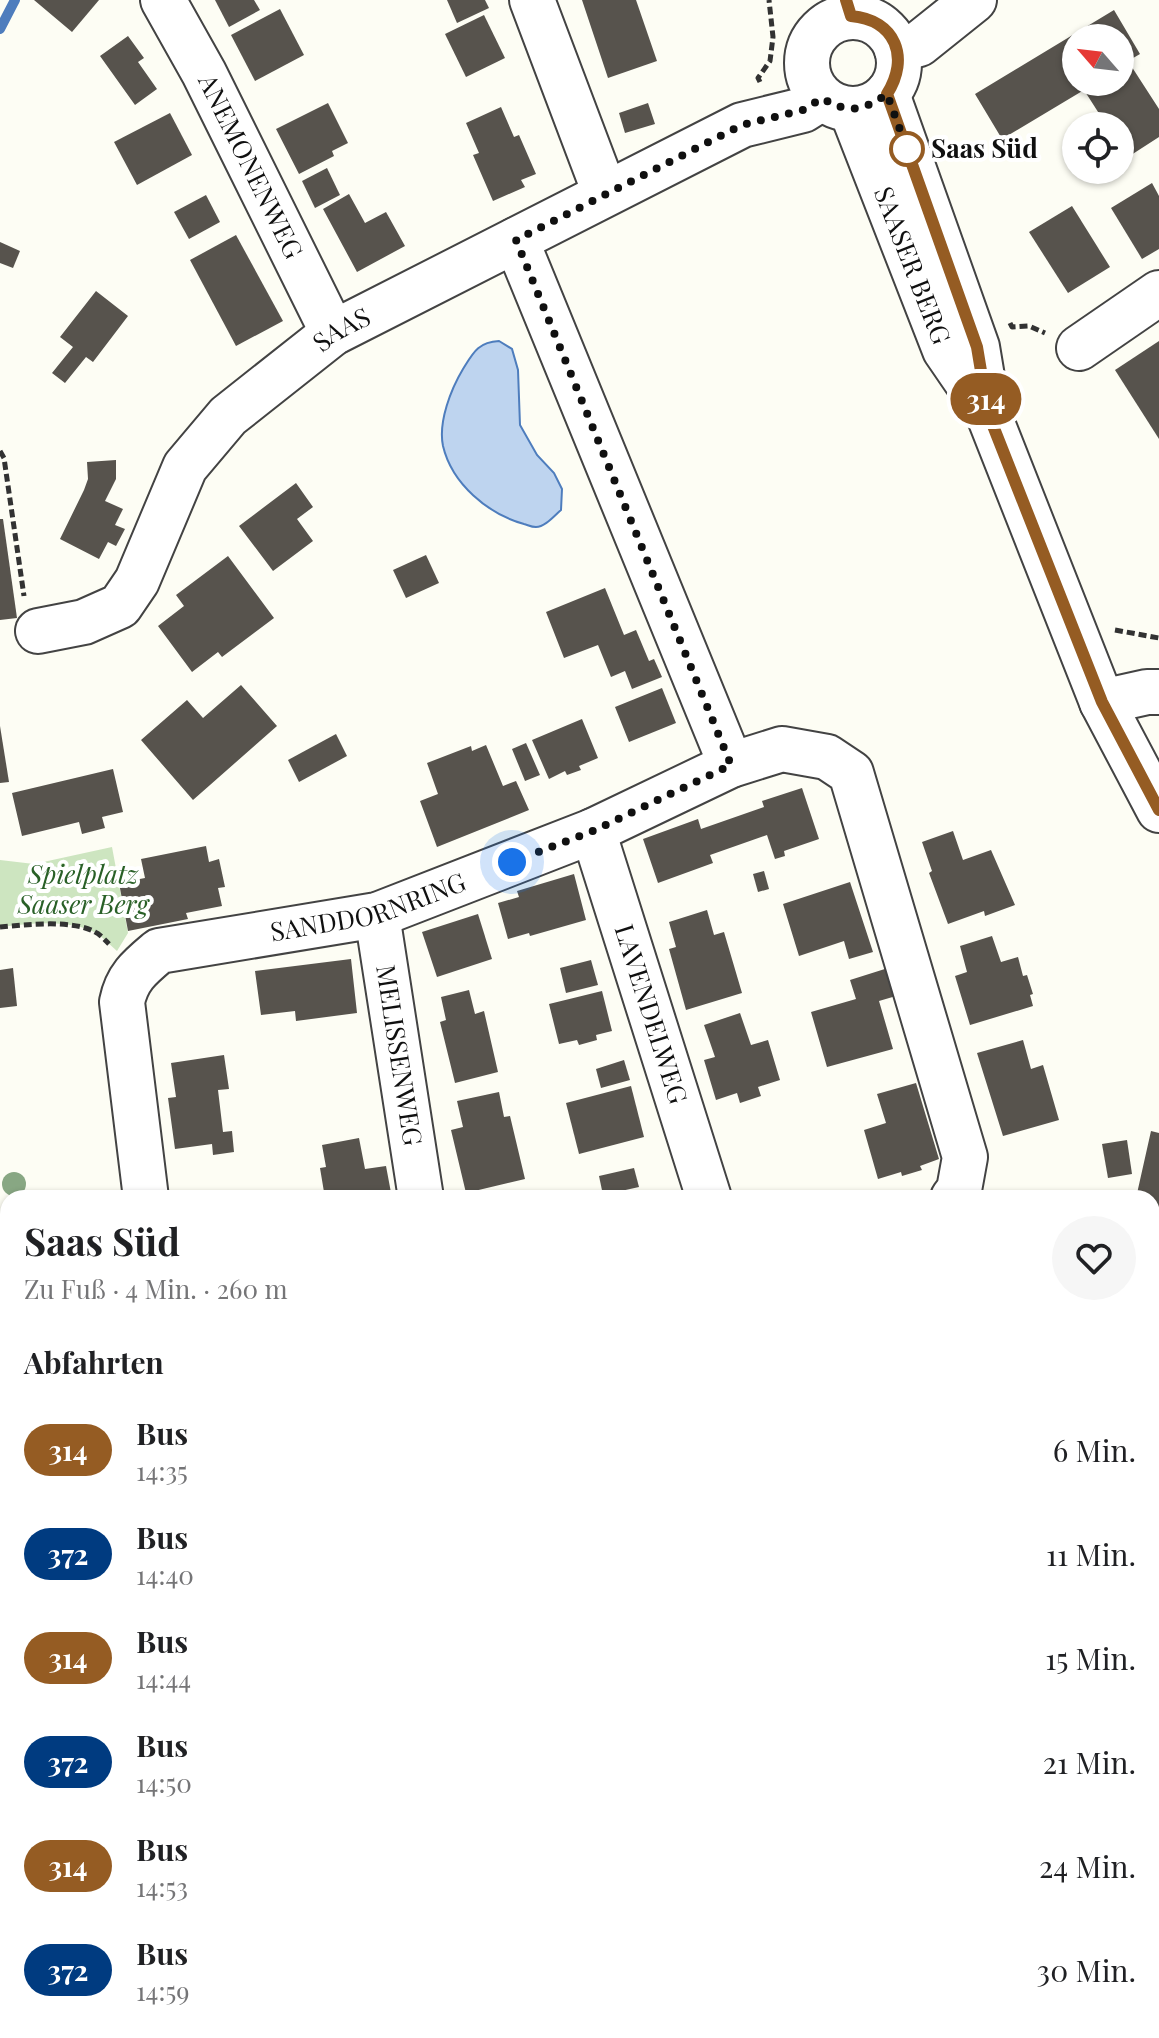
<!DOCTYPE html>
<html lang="de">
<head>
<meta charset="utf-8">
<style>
	:root { --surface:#fff; --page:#f6f6f6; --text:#202124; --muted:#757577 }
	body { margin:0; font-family:"Playfair Display",serif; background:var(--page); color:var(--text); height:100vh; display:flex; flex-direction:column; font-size:30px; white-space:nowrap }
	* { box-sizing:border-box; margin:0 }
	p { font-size:26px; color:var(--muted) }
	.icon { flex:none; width:44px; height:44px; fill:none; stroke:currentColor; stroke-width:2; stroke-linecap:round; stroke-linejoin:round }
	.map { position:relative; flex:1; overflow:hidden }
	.sheet { position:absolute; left:0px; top:1190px; width:1160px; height:848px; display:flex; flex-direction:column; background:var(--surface); border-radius:24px 24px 0 0; box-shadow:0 2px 6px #0004 }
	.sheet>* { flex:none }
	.badge { padding:0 16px; border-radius:26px; font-size:28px; line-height:52px }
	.needle { width:52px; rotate:298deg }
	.controls { position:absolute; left:1062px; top:24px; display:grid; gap:16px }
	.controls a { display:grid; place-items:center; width:72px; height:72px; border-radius:50%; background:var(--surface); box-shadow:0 2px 6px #0004; font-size:40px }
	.you { position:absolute; width:40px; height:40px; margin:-20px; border:6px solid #fff; border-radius:50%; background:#1a73e8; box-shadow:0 0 0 12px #1a73e833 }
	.map>.badge { position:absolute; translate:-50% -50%; box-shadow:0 0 0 4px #fff }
	h2 { padding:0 24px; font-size:30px; line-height:72px }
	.round { display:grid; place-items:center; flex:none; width:84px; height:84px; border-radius:42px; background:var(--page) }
	.summary { display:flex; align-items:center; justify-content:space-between; height:136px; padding:0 24px }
	h1 { font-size:38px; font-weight:700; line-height:60px }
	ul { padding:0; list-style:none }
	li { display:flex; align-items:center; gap:24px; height:104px; padding:0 24px }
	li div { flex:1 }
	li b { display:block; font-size:30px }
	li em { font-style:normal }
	li .badge { min-width:88px; font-weight:700; text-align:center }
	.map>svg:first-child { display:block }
	.farmland { fill:#eff1d6 }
	.green { fill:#cde5c0 }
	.forest { fill:#afd3a2 }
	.water { fill:#bed4ef; stroke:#4e7dbd; stroke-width:2 }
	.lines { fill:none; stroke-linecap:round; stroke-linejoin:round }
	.stream { stroke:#4e7dbd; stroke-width:10 }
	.building { fill:#57534d; fill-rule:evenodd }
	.minor-casing { stroke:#434343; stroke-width:48 }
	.path { stroke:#323232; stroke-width:5; stroke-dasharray:8 4; stroke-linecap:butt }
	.minor { stroke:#fff; stroke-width:44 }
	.tree { fill:#88a783 }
	.line-casing { stroke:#fff; stroke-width:18 }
	.line { stroke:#955c23; stroke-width:12 }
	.walk { stroke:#101010; stroke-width:8; stroke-dasharray:0 14.4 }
	.stop-dot { fill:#fff; stroke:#955c23; stroke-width:4 }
	.labels { text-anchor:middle; stroke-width:8; stroke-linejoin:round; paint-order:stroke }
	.stop-label { font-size:26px; font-weight:bold; fill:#101010; stroke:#fff; text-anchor:start }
	.street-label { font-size:26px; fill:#101010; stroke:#fff }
	.park-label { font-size:26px; font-style:italic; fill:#296027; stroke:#fff }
</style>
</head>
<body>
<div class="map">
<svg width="1159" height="2038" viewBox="0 0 1159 2038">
	<rect width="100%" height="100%" fill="#fdfdf4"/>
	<!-- farmland -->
	<g class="farmland">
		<path d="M1152 1516 1159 1517V2038H910L889 2030H1152Z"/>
		<path d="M8 1593V2030H355L353 2038H0V1595Z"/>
	</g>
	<!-- green -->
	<path class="green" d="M112 847 128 933 117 951C109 944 101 935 92 931 64 919 28 924 0 927V860L34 864Z"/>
	<!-- forest -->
	<path class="forest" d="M355 2030H889L910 2038H353Z"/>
	<!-- water -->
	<path class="water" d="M499 341 512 349 518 370 520 425 537 455 554 473 562 489 561 510C554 516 545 527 536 527 531 527 528 525 524 524 488 514 452 484 443 446 438 422 451 389 463 369 473 353 478 342 499 341Z"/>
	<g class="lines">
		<!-- stream -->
		<g class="stream">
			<path d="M0 29 15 0"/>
			<path d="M1152 1427H1159"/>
			<path d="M0 1500H8"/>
		</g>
	</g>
	<!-- building -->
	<g class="building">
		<path d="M34 0H99L72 32Z"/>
		<path d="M215 0H254L260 10 229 27Z"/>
		<path d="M447 0H485L489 8 457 23Z"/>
		<path d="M582 0H636L657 61 608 78Z"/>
		<path d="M280 9 304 55 255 81 231 35Z"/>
		<path d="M1114 10 1140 54 1128 61 1159 109V137L1128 157 1120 146V126H1107L1084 90 1002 139 975 94ZM1076 38H1120V82H1076Z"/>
		<path d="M484 15 505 58 466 77 445 34Z"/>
		<path d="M128 36 144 58 138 62 157 89 135 105 100 56Z"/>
		<path d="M328 103 348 143 332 151 334 156 299 174 276 129Z"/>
		<path d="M648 103 655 124 625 133 619 113Z"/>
		<path d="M501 107 514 137 519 135 536 174 521 180 525 187 493 201 473 155 479 153 466 123Z"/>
		<path d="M170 113 192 155 137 185 114 142Z"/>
		<path d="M327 168 340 195 315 208 302 181Z"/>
		<path d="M1152 183 1159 196V249L1142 259 1111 208Z"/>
		<path d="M349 194 365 223 386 212 405 246 357 272 323 209Z"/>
		<path d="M206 195 220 222 189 239 174 212Z"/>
		<path d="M1072 206 1110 267 1068 293 1029 232Z"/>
		<path d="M236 235 283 321 236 346 190 260Z"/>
		<path d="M0 242 20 251 13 268 0 263Z"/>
		<path d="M96 291 128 316 93 362 86 357 65 383 52 373 73 347 60 337Z"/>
		<path d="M1159 341V439L1115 370Z"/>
		<path d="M116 460V479L105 501 123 509 115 525 125 529 116 546 108 542 99 559 60 539 84 490 88 479 87 462Z"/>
		<path d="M296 483 313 507 297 519 313 541 273 571 239 526Z"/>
		<path d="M0 519H3L17 618 0 620Z"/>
		<path d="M426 555 439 583 406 598 393 570Z"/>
		<path d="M228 556 274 618 222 657 218 652 192 672 158 626 184 606 176 595Z"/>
		<path d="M605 588 624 635 636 630 649 661 654 659 662 677 632 689 625 671 611 677 598 645 564 658 546 612Z"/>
		<path d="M241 685 277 726 193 800 141 740 187 700 203 718Z"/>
		<path d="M662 688 676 723 629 742 615 707Z"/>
		<path d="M582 719 598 758 579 766 581 770 567 775 565 771 549 779 532 740Z"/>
		<path d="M0 726 9 782 0 783Z"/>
		<path d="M336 734 347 756 299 782 288 760Z"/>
		<path d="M526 743 540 775 525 781 512 749Z"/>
		<path d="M486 745 503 786 516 781 529 810 437 847 420 801 438 794 427 763 471 746 472 751Z"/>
		<path d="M113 769 123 812 102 817 105 828 82 834 79 822 22 836 12 793Z"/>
		<path d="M802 788 819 839 784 851 785 856 775 859 767 835 710 855 713 863 658 883 643 839 698 819 701 829 764 807 762 801Z"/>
		<path d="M953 831 963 860 991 850 1015 905 985 916 984 911 948 924 929 873 932 871 922 842Z"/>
		<path d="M206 846 209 862 219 859 225 887 218 888 222 906 186 913 188 919 128 931 119 883 145 878 141 859Z"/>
		<path d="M764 871 769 889 758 892 753 874Z"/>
		<path d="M574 874 586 920 530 936 529 933 508 939 498 903 519 897 517 891Z"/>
		<path d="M850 882 873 952 849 959 844 941 799 956 783 904Z"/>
		<path d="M707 910 714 935 724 932 742 993 686 1010 669 949 676 947 669 922Z"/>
		<path d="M478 914 492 959 437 977 422 932Z"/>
		<path d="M992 936 1001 962 1018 957 1023 976 1027 975 1033 994 1030 995 1033 1006 970 1025 955 976 967 972 960 946Z"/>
		<path d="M351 959 357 1013 296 1021 295 1011 261 1015 255 971Z"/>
		<path d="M591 960 598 985 566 993 560 968Z"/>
		<path d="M13 968 17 1006 0 1008V970Z"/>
		<path d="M888 968 896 996 879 1001 893 1049 827 1067 811 1012 856 999 850 980Z"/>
		<path d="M469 990 475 1014 484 1011 498 1072 455 1083 440 1022 446 1020 441 997Z"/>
		<path d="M602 991 612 1031 596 1035 597 1040 579 1045 577 1040 559 1044 549 1004Z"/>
		<path d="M740 1013 751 1045 768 1040 780 1080 758 1087 761 1096 740 1103 737 1093 716 1100 704 1060 715 1057 704 1025Z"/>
		<path d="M1023 1040 1031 1069 1043 1065 1059 1120 1003 1136 977 1053Z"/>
		<path d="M224 1055 229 1089 218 1090 223 1132 232 1131 234 1152 213 1155 212 1144 175 1149 168 1098 176 1097 171 1063Z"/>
		<path d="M624 1060 630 1080 601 1088 596 1069Z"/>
		<path d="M916 1083 939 1159 920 1166 922 1170 902 1176 901 1172 878 1179 864 1130 886 1123 877 1094Z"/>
		<path d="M631 1086 644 1137 579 1154 566 1103Z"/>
		<path d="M499 1092 504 1117 510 1116 525 1179 466 1193 451 1130 463 1127 457 1101Z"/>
		<path d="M1151 1131 1159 1133V1225L1152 1223V1198H1136Z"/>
		<path d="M359 1138 365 1169 386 1166 392 1198H325L320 1168 326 1167 322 1145Z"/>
		<path d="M1127 1140 1132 1174 1108 1178 1102 1144Z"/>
		<path d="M634 1168 639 1187 603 1195 599 1176Z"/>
		<path d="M1159 1252V1312L1152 1315V1253Z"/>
		<path d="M0 1364 8 1366V1432L0 1430Z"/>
	</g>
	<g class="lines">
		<!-- minor casing -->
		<g class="minor-casing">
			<g id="minor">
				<path id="s1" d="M163 0 204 73 333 333"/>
				<path d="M532 0 605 193"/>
				<circle cx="853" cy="63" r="46"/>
				<path d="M897 50 919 44 974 0"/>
				<path d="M887 94 977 347 988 413 1102 702 1159 810"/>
				<path id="s2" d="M851 109 945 350 980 401"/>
				<path d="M516 240 731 765"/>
				<path d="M1079 348 1159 293"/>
				<path id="s3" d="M38 631 84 622 120 606 137 581 185 467 228 416 333 333 742 125 803 110 822 98"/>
				<path d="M1102 702 1147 692H1159"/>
				<path id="s4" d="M593 831 709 1198"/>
				<path id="s5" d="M377 915 421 1198"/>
				<path id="s6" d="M146 1198 122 1002C127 977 140 967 159 951L377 915 593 831 731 765 782 749 827 757 851 773 965 1157 959 1190 953 1198"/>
				<path d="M1152 1404H1159"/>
				<path d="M0 1471 8 1474"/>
			</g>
		</g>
		<!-- path -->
		<g class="path">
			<path d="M760 82 758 78 770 61 773 37 769 0"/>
			<path d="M1010 323 1012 327 1029 326 1045 333"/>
			<path d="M0 451 4 458 24 596"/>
			<path d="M1115 630 1159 638"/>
			<path d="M0 927C25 925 72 919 95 932 100 934 105 940 109 944"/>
			<path d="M1152 1336 1159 1333"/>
			<path d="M339 2038 341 2030"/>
		</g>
		<!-- minor -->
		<use href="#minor" class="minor"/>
	</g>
	<!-- trees -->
	<circle class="tree" cx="14" cy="1184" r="12"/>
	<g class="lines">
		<!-- line casing -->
		<g class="line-casing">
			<path id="line" d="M846 0 851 16C896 20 910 58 887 94L977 347 988 413 1102 702 1159 810"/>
		</g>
		<!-- line -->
		<use href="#line" class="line"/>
		<!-- walk -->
		<path class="walk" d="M512 862 593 831 731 765 516 240 742 125 803 110 822 98C848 114 863 111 887 94L907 149"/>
	</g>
	<!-- markers -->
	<circle class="stop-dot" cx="907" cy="149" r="16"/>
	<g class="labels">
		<!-- stop labels -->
		<g class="stop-label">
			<text x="931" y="158">Saas Süd</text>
		</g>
		<!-- street labels -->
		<g class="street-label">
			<text dy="9" stroke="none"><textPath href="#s1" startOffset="188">ANEMONENWEG</textPath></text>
			<text dy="9" stroke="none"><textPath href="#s2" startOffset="168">SAASER BERG</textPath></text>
			<text dy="9" stroke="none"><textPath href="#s3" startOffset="450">SAAS</textPath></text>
			<text dy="9" stroke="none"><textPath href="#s6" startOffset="476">SANDDORNRING</textPath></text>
			<text dy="9" stroke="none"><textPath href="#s4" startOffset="192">LAVENDELWEG</textPath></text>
			<text dy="9" stroke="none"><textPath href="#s5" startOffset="142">MELISSENWEG</textPath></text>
		</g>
		<!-- park labels -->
		<g class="park-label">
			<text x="83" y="884">Spielplatz<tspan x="83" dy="30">Saaser Berg</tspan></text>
		</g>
	</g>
</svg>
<div class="controls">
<a><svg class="needle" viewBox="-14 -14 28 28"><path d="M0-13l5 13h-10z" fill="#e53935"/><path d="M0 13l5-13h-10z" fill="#757577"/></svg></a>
<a><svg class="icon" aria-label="locate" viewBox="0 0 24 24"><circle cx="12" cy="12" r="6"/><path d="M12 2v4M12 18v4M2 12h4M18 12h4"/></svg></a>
</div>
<div class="you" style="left:512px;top:862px"></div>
<b class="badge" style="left:986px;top:399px;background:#955c23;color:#fff">314</b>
<section class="sheet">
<div class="summary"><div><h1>Saas Süd</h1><p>Zu Fuß · 4 Min. · 260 m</p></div><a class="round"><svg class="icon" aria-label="heart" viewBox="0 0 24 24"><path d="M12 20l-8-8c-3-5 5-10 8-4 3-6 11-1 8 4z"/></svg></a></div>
<h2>Abfahrten</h2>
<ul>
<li><span class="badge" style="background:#955c23;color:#fff">314</span><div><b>Bus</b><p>14:35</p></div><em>6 Min.</em></li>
<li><span class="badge" style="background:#003b80;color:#fff">372</span><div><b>Bus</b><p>14:40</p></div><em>11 Min.</em></li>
<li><span class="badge" style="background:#955c23;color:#fff">314</span><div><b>Bus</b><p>14:44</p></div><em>15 Min.</em></li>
<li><span class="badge" style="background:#003b80;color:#fff">372</span><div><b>Bus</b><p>14:50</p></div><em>21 Min.</em></li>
<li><span class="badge" style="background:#955c23;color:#fff">314</span><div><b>Bus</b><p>14:53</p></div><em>24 Min.</em></li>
<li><span class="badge" style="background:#003b80;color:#fff">372</span><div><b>Bus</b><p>14:59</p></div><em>30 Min.</em></li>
</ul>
</section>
</div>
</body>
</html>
